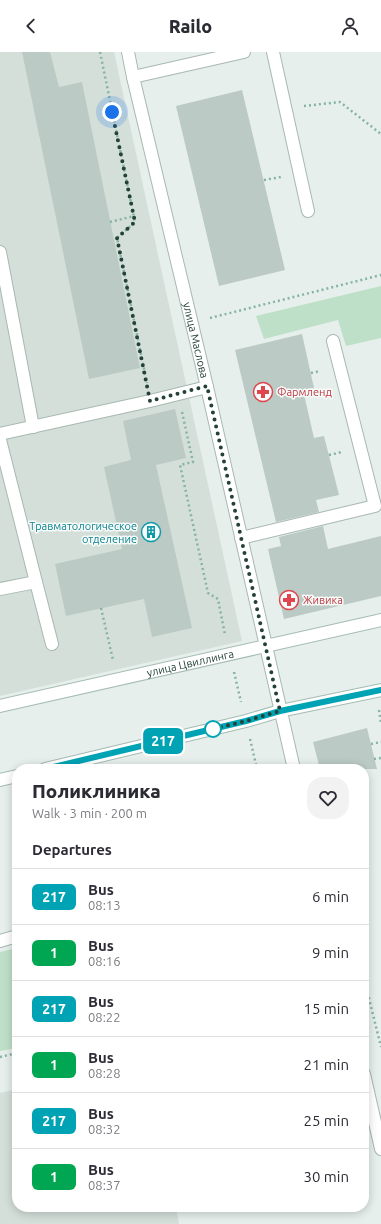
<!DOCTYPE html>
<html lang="en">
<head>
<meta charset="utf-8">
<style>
	:root { --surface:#fff; --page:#f2f2f3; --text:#2b2b33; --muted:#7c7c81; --line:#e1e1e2 }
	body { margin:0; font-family:Ubuntu,sans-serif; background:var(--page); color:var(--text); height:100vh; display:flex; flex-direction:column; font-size:15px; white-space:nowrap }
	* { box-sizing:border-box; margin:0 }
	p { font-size:13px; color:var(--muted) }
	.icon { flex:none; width:22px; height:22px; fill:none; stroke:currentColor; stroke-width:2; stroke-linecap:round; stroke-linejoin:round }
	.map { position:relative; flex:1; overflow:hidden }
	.drawer { position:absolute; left:12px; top:712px; width:357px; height:448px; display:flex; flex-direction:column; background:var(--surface); border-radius:16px; box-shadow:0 2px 10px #0003 }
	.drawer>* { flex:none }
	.badge { padding:0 8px; border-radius:6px; font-size:14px; line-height:26px }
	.you { position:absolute; width:20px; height:20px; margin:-10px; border:3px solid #fff; border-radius:50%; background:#1a73e8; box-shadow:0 0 0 6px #1a73e833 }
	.map>.badge { position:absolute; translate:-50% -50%; box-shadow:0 0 0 2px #fff }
	h2 { padding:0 20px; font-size:15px; line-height:36px }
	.round { display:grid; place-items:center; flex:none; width:42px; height:42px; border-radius:16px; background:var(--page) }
	.headline { display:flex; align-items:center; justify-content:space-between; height:68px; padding:0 20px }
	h1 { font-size:19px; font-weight:800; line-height:30px }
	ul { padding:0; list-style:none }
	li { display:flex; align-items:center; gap:12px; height:56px; padding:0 20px; border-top:1px solid var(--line) }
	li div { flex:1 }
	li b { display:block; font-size:15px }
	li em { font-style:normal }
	li .badge { min-width:44px; font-weight:700; text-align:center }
	header { display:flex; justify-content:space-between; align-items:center; height:52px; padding:0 20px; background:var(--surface); font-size:18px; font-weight:800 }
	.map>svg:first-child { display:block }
	.built { fill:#d4dfda }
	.green { fill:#bfe0c8 }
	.building { fill:#bbcac4 }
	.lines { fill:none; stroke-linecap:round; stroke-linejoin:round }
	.lane-casing { stroke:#a8b8b2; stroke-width:14 }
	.street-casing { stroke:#a8b8b2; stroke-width:14 }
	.secondary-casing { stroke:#a4bbb3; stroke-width:14 }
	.path { stroke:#86b3a5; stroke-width:2.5; stroke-dasharray:2 3; stroke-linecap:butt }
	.lane { stroke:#fff; stroke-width:12 }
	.street { stroke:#fff; stroke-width:12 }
	.secondary { stroke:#fff; stroke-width:12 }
	.line-casing { stroke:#fff; stroke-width:9 }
	.line { stroke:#00a3b4; stroke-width:6 }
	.walk { stroke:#24423a; stroke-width:4; stroke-dasharray:0 7.2 }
	.stop-dot { fill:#fff; stroke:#00a3b4; stroke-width:2 }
	.labels { text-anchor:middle; stroke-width:3; stroke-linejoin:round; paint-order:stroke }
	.street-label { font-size:11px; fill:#24423a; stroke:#f7fbf9 }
	.health-label { font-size:11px; fill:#be3a42; stroke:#f7fbf9; text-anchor:start }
	.culture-label { font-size:11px; fill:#0d838f; stroke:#f7fbf9; text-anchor:end }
</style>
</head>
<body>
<header><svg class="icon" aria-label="back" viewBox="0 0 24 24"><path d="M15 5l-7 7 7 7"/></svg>Railo<svg class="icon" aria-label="person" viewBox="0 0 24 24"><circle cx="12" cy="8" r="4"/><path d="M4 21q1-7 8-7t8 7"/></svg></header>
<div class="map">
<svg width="381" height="1172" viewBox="0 0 381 1172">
	<rect width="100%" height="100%" fill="#e6efeb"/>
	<!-- built -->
	<g class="built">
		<path d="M0 0H114L242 589 0 644Z"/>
		<path d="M17 1037V1155H176L179 1172H0V1041Z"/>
	</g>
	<!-- green -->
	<g class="green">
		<path d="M381 234V286L346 294 338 268 264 287 256 264Z"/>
		<path d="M17 896V996L0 999V900Z"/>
	</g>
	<!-- building -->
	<g class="building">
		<path d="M22 0H50L59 35 82 30 140 316 89 327Z"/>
		<path d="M242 38 285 218 219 234 176 54Z"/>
		<path d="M302 282 314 336 303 338 314 386 324 384 339 443 316 448 319 460 276 470 235 298Z"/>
		<path d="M175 357 186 406 156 413 192 576 152 585 144 547 66 564 55 512 122 497 104 415 131 408 123 369Z"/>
		<path d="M323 474 328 497 381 484V544L284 567 268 497 281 494 279 485Z"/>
		<path d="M367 676 377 717H320L313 690Z"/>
	</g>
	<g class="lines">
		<!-- lane casing -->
		<g class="lane-casing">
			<g id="lane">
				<path d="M273 0 308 159"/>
				<path d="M133 25 244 0"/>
				<path d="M0 200 33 375"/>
				<path d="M0 382 150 349 207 335"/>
				<path d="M0 388 36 530"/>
				<path d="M241 486 375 454 333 289"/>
				<path d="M0 537 36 530 52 592"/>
				<path d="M0 889 17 884"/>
			</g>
		</g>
		<!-- street casing -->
		<g class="street-casing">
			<g id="street">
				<path id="s1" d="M128 0 133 25 207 335 294 717"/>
				<path d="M364 1022 381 1097"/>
			</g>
		</g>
		<!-- secondary casing -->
		<g class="secondary-casing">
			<g id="secondary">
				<path id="s2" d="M0 654 381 568"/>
				<path d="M45 717 246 669 280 659 381 638"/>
				<path d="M0 728 17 724"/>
			</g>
		</g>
		<!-- path -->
		<g class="path">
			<path d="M100 0 135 170 117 186 147 331"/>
			<path d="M304 54 340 50 381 82"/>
			<path d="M264 128 281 125"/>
			<path d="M110 170 134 164"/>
			<path d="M210 266 381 223"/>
			<path d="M311 321 320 319"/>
			<path d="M182 360 193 410 180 413 208 541 218 547 225 583"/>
			<path d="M329 403 342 400"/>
			<path d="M101 556 113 608"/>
			<path d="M234 620 241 650"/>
			<path d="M379 658 381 671"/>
			<path d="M250 687 257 717"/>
			<path d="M371 692 381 690"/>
			<path d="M374 707 381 706"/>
			<path d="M364 926 381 995"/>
			<path d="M0 1005 17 1001"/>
		</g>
		<!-- lane -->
		<use href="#lane" class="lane"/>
		<!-- street -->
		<use href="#street" class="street"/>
		<!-- secondary -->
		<use href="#secondary" class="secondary"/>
	</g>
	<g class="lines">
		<!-- line casing -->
		<g class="line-casing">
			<path id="line" d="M45 717 246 669 280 659 381 638"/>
		</g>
		<!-- line -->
		<use href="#line" class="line"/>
		<!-- walk -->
		<path class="walk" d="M112 60 135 170 117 186 150 349 207 334 280 659 246 669 213 677"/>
	</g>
	<!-- icons -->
	<defs>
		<g id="pharmacy-ring" transform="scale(1)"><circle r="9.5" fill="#f7fbf9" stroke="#e0444e" stroke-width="1.5"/><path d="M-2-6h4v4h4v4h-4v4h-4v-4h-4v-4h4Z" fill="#e0444e"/></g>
		<g id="building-ring" transform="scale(1)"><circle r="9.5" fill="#f7fbf9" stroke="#0f9aa8" stroke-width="1.5"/><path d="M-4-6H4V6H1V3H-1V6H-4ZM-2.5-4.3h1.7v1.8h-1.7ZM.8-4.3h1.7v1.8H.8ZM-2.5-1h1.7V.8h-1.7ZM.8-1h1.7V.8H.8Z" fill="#0f9aa8"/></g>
	</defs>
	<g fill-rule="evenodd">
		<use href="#pharmacy-ring" x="263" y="340"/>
		<use href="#building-ring" x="151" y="480"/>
		<use href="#pharmacy-ring" x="289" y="548"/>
	</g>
	<!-- markers -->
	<circle class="stop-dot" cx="213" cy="677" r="8"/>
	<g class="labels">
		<!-- street labels -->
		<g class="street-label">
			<text dy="4" stroke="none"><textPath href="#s1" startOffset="296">улица Маслова</textPath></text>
			<text dy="4" stroke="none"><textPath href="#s2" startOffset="195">улица Цвиллинга</textPath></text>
		</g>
		<!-- health labels -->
		<g class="health-label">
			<text x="277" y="344">Фармленд</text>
			<text x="303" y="552">Живика</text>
		</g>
		<!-- culture labels -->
		<g class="culture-label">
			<text x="137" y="478">Травматологическое<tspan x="137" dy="13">отделение</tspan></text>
		</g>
	</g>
</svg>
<div class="you" style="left:112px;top:60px"></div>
<b class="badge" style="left:163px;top:689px;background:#00a3b4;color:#fff">217</b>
<section class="drawer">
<div class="headline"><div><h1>Поликлиника</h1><p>Walk · 3 min · 200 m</p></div><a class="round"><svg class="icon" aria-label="heart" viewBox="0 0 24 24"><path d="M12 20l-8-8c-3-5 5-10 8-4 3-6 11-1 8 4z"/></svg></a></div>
<h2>Departures</h2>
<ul>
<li><span class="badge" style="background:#00a3b4;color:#fff">217</span><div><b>Bus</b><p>08:13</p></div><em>6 min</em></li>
<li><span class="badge" style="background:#00a651;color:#fff">1</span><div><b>Bus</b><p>08:16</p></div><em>9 min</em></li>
<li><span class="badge" style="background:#00a3b4;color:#fff">217</span><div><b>Bus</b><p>08:22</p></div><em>15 min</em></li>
<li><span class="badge" style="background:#00a651;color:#fff">1</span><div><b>Bus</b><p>08:28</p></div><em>21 min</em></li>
<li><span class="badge" style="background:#00a3b4;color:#fff">217</span><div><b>Bus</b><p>08:32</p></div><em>25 min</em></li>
<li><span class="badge" style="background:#00a651;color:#fff">1</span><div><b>Bus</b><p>08:37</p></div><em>30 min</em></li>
</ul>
</section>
</div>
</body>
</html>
